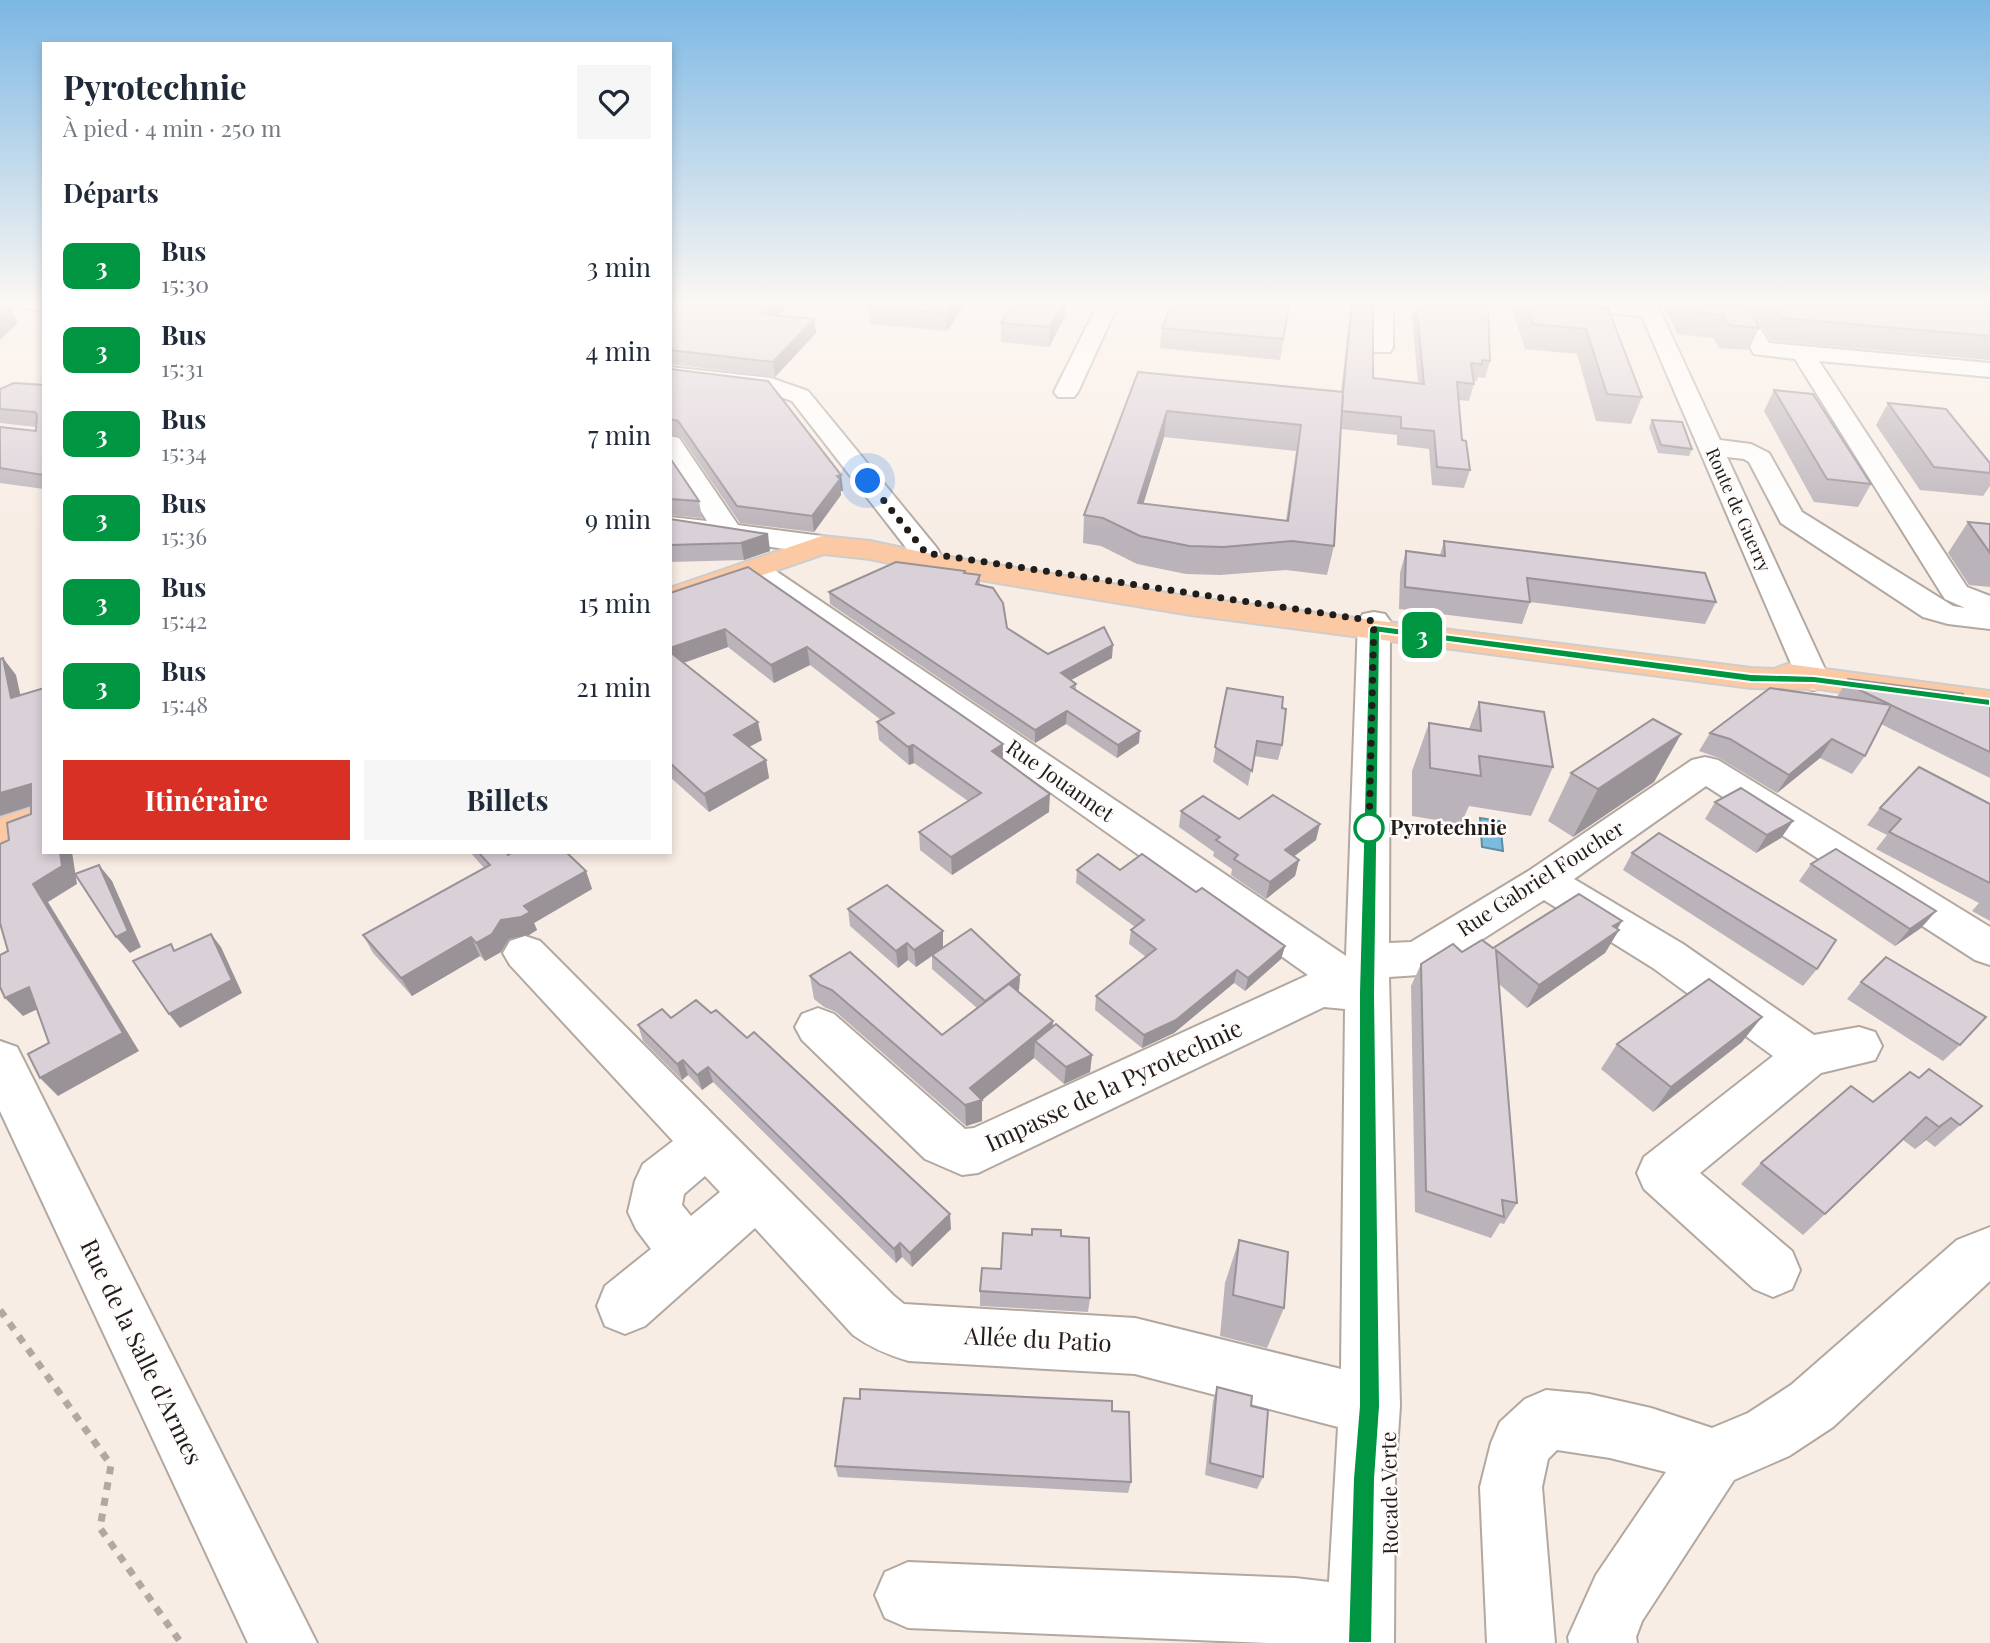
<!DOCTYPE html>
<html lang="fr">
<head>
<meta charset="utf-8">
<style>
	:root { --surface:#fff; --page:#f6f6f7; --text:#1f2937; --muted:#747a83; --accent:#d93025 }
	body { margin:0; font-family:"Playfair Display",serif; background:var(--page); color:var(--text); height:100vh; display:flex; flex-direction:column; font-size:26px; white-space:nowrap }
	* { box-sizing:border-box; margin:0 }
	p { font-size:23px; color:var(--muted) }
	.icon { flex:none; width:38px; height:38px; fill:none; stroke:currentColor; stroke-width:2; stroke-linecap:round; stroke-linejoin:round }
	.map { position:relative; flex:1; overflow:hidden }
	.panel { position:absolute; left:42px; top:42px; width:630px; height:812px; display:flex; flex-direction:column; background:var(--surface); border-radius:0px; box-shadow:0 4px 10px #0003 }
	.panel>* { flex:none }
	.badge { padding:0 14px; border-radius:10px; font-size:24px; line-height:46px }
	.you { position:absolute; width:35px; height:35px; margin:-18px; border:5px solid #fff; border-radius:50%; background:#1a73e8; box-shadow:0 0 0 10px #1a73e833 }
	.map>.badge { position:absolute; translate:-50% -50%; box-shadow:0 0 0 4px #fff }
	h2 { padding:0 21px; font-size:26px; line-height:63px }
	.round { display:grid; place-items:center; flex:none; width:74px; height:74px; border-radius:0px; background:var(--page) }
	.headline { display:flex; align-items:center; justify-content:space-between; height:119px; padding:0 21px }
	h1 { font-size:33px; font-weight:700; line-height:52px }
	.cta { display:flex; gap:14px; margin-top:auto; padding:14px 21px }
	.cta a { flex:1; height:80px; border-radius:0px; background:var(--accent); color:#fff; font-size:28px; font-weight:700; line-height:80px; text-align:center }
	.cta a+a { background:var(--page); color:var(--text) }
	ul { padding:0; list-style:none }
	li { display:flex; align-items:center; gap:21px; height:84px; padding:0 21px }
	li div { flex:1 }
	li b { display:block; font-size:26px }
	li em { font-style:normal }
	li .badge { min-width:77px; font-weight:700; text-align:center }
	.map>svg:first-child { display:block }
	.water { fill:#7abbde; stroke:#5f8ca3; stroke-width:2 }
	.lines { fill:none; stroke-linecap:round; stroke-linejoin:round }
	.minor-casing { stroke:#b2a8a0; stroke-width:4 }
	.major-casing { stroke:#cecdcd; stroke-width:4 }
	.path { stroke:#b0a8a1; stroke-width:7; stroke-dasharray:8 8; stroke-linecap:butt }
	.minor { fill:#fff; fill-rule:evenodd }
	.major { fill:#fbc9a3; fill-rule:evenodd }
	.wall { fill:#bbb3ba; fill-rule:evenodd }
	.shaded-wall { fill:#999297 }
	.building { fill:#dad0d8; stroke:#999297; stroke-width:2; fill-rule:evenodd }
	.line { fill:#009641; stroke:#fff; stroke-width:2 }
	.walk { stroke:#211d1a; stroke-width:7; stroke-dasharray:0 12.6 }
	.stop-dot { fill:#fff; stroke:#009641; stroke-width:3.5 }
	.labels { text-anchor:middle; stroke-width:5; stroke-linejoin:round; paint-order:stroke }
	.far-street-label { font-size:18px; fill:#211d1a; stroke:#fffcfb }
	.street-label { font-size:21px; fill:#211d1a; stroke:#fffcfb }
	.stop-label { font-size:21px; font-weight:bold; fill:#211d1a; stroke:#fffcfb; text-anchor:start }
	.near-street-label { font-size:24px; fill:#211d1a; stroke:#fffcfb }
</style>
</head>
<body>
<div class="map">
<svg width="1990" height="1643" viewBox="0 0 1990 1643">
	<rect width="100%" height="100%" fill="#f8ede5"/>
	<!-- water -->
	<path class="water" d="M1480 818 1500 821 1503 851 1482 847Z"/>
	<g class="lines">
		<!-- minor casing -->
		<g class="minor-casing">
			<g id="minor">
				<path d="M10 302H44V311L13 306Z"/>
				<path d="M1099 302H1119L1078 392 1074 397H1058L1054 392Z"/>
				<path d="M1373 302H1393V347L1390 352H1374L1371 347Z"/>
				<path d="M1538 302H1656L1720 440 1751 444 1769 453 1802 512 1953 606 1965 608 1945 599 1941 593 1795 359 1754 354 1725 302H1745L1769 343 1990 363V377L1819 361 1967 587 1990 596V629L1948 624 1923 617 1781 523 1749 462 1744 459 1727 457 1830 680 1825 687 1813 690 1801 687 1642 316 1548 308Z"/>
				<path d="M670 367 771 378 808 391 936 547C942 555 942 560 936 568L926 571 916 568 911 562V554L792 401 767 392 670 381Z"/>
				<path d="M670 436 679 438 738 525 822 536 832 539 836 545 832 551 822 554 670 533V517L707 521 670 463Z"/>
				<path d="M754 560 764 563 1346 956 1358 621 1363 614 1374 612 1385 614 1390 621 1389 943 1411 942 1530 870 1692 760 1705 757 1718 760 1990 927V965L1975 960 1706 786 1574 879 1683 944 1814 1035 1859 1027 1875 1032 1882 1046 1875 1060 1821 1073 1700 1173 1792 1251 1800 1270 1792 1289 1773 1297 1754 1289 1644 1189 1637 1173 1644 1157 1773 1056 1653 968 1544 900 1434 970 1419 975 1389 977 1400 1406 1395 1479 1394 1643H1268L908 1628 885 1618 875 1595 885 1572 908 1562 1295 1578 1329 1582 1338 1427 1135 1374 909 1361C888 1355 871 1348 853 1335L755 1228 645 1326 625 1334 605 1326 597 1306 605 1286 651 1249 636 1229 628 1212 635 1181 643 1164 673 1141 510 965 503 953 510 941 525 936 540 941 893 1295 904 1304 1135 1318 1341 1369 1345 1009 1324 1007 978 1173 962 1175 925 1159 802 1040 795 1027 802 1014 818 1008 834 1014 965 1129 974 1128 1308 975 744 575 739 569 744 563ZM705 1176 720 1192 691 1216 682 1205 684 1194Z"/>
				<path d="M0 1041 17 1047 317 1643H248L0 1111Z"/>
				<path d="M1990 1227V1281L1833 1427 1789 1456 1734 1480 1642 1621 1636 1637 1637 1643H1569L1568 1637 1596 1575 1666 1472 1610 1458 1557 1450 1548 1459 1542 1487 1555 1643H1487L1480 1487 1491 1443 1500 1422 1525 1399 1546 1390 1589 1394 1651 1408 1712 1428 1748 1413 1791 1385 1957 1240Z"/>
			</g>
		</g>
		<!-- major casing -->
		<g class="major-casing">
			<g id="major">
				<path d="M822 536 870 541 926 553 1191 597 1751 668 1774 669 1787 664 1990 691V713L1819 689 1751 688 1191 615 926 571 870 559 824 554 670 607V588Z"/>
				<path d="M44 804V831L0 846V818Z"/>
			</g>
		</g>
		<!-- path -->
		<path class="path" d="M0 1310 111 1465 100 1528 181 1643"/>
		<!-- minor -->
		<use href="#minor" class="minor"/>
		<!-- major -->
		<use href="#major" class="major"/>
	</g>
	<!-- wall -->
	<g class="wall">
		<path d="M670 302 814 319 816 333 775 377 670 364Z"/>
		<path d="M966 302 947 331 870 324 868 306Z"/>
		<path d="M1290 302 1280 360 1160 348 1162 328Z"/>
		<path d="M1351 302H1373V378L1418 383 1412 317 1416 302 1490 361 1485 378 1478 377 1477 381H1474V384L1469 401 1458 400 1462 440 1470 470 1464 488 1432 485 1429 449 1397 445V435L1341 429 1334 546 1327 575 1286 570 1220 575 1186 574 1137 564 1101 546 1083 543 1084 515 1138 372 1341 392ZM1164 437 1296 451 1286 521 1143 504Z"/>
		<path d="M1510 302H1596L1642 397 1631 424 1596 421 1577 354 1525 349Z"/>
		<path d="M1662 302H1746L1759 328 1749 350 1719 348 1714 338 1677 334Z"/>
		<path d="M1748 302H1990V360L1771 341Z"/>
		<path d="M1066 306 1065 317 1049 347 1001 342V323Z"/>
		<path d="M670 369 841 475 843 491H841V495L814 532 740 523 681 437 670 434Z"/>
		<path d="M44 385V489L0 483V427L36 431V427L0 423V389Z"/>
		<path d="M1774 390 1871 484 1858 507 1814 502 1764 411Z"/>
		<path d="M1888 403 1990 463V486L1983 496 1920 490 1876 425Z"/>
		<path d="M1652 420 1692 449 1689 456 1658 453 1649 427Z"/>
		<path d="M670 458 699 501 702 518 670 515Z"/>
		<path d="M670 519 770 551 744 560 670 562Z"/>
		<path d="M1968 522 1990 524V587L1969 585 1948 553Z"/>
		<path d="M1444 541 1716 602 1705 624 1530 602 1522 624 1399 609 1400 573 1406 551 1440 555Z"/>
		<path d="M748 567 1003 744V760L1049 812 952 875 920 850 919 832 968 801 914 763 909 765 879 740 877 722 881 720 810 665 774 683 728 647 684 663 762 740 749 747 766 760 769 778 709 812 670 777V593Z"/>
		<path d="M965 573 980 575V585L1007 628 1048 654 1112 658 1071 680 1076 684V690L1139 743 1117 758 1066 724 1035 743 830 604 829 592Z"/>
		<path d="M1848 679 1990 704V778L1881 724 1865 756 1852 774 1820 758 1777 793 1719 758 1699 751 1710 733 1837 697Z"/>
		<path d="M1227 688 1282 708V745L1278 760 1254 756 1248 786 1213 762Z"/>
		<path d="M1479 702 1553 767 1531 816 1469 806 1461 824 1412 816V771L1429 723 1469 729Z"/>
		<path d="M1681 734 1654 782 1573 837 1548 821 1571 773Z"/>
		<path d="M1715 802 1793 821 1781 838 1756 853 1705 819Z"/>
		<path d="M1990 804V921L1972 911 1979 903 1876 849 1887 835 1867 825 1880 808Z"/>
		<path d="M1181 811 1239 819 1316 840 1294 856 1299 860 1295 876 1266 899 1231 875 1232 869 1213 856 1214 852 1179 827Z"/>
		<path d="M470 852H506L508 855 586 871 592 889 534 923 537 930 529 935 509 939 501 952 485 961 480 956 412 996 373 953 363 935 484 868Z"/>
		<path d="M1632 853 1817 969 1803 986 1623 870Z"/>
		<path d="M1811 864 1936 911 1921 928 1895 946 1799 881Z"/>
		<path d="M1077 870H1120L1196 892 1285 946 1281 959 1245 991 1234 983 1174 1033 1142 1048 1095 1010 1096 996 1146 957 1129 944 1131 930 1135 927 1076 883Z"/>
		<path d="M848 909 943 947 1020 975 1019 990 1018 991 1053 1027 1092 1055 1090 1072 1064 1084 1034 1058 982 1100V1121L966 1126 836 1012 824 1007 814 999 810 976 942 1035 977 1008 932 969V956L916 967 908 960 898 968 850 926Z"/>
		<path d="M1617 929 1619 930 1605 953 1527 1008 1499 984 1517 1203 1504 1224 1500 1223 1491 1238 1415 1212 1411 986 1421 964 1462 952Z"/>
		<path d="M1861 982 1960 1045 1943 1061 1847 999Z"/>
		<path d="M671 1018 951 1229 912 1267 902 1257 896 1263 713 1082 702 1090 688 1075 682 1080 643 1041 638 1025Z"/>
		<path d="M1742 1042 1653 1112 1601 1069 1617 1044Z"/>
		<path d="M1919 1078 1982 1106 1935 1147 1926 1140 1915 1149 1903 1140 1803 1235 1741 1184 1761 1163Z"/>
		<path d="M1061 1236 1090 1298 1088 1312 980 1306V1291L1001 1269Z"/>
		<path d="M1239 1240 1284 1308 1267 1348 1220 1336 1225 1283Z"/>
		<path d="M1217 1387 1251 1406 1263 1477 1257 1489 1205 1475 1213 1401Z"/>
		<path d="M1112 1411 1131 1482 1128 1493 838 1477 835 1466Z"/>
	</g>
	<!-- shaded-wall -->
	<g class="shaded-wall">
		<path d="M776 302H792L765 328 763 314Z"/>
		<path d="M953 302H966L947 331 946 313Z"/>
		<path d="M1061 302H1068L1066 306 1065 317 1049 347 1050 327Z"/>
		<path d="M10 309 18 323 0 340V318Z"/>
		<path d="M814 319 816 333 775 377 773 362Z"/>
		<path d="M1167 411 1164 437 1135 531 1138 503Z"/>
		<path d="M841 475 843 491H841V495L814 532 812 516 837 476Z"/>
		<path d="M768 534 770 551 744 560 741 543Z"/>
		<path d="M725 629 728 647 671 667 670 648Z"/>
		<path d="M1113 645 1112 658 1060 686 1061 673Z"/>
		<path d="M807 647 810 665 774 683 771 665Z"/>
		<path d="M3 658 16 675 25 716 11 698Z"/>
		<path d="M1067 711 1066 724 1035 743V730Z"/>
		<path d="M758 722 762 740 738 753 734 735Z"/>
		<path d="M1140 731 1139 743 1117 758 1118 745Z"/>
		<path d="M1681 734 1654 782 1573 837 1598 789Z"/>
		<path d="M1832 739 1820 758 1777 793 1789 775Z"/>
		<path d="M1003 744V762L992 751Z"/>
		<path d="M913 745 914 763 909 765 908 747Z"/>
		<path d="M766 760 769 778 709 812 704 794Z"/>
		<path d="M31 784 44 802 0 816V793Z"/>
		<path d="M1050 794 1049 812 952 875 951 857Z"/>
		<path d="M1793 821 1781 838 1756 853 1767 835Z"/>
		<path d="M1320 824 1316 840 1281 866 1285 850Z"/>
		<path d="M60 852H72L77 884 48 902 139 1051 58 1096 40 1078 123 1033 33 884Z"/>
		<path d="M1299 860 1295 876 1266 899 1270 882Z"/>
		<path d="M99 865 112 881 141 947 130 953 116 937Z"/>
		<path d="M586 871 592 889 534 923 537 930 529 935 509 939 501 952 485 961 476 943 501 920Z"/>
		<path d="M1936 911 1921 928 1895 946 1910 929Z"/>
		<path d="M1622 921 1615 933 1619 930 1605 953 1527 1008 1539 985 1613 926Z"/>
		<path d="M943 931V948L916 967 914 950Z"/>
		<path d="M211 934 221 947 242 993 180 1028 169 1014Z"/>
		<path d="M471 937 480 956 412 996 401 978Z"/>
		<path d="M907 943 908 960 898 968 896 951Z"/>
		<path d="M1285 946 1281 959 1245 991 1248 978Z"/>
		<path d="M1237 970 1234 983 1174 1033 1142 1048 1144 1035Z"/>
		<path d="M1020 975 1019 990 985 1015V1001Z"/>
		<path d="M29 987 46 1005 23 1016 5 998Z"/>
		<path d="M1762 1017 1742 1042 1653 1112 1671 1087Z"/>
		<path d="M1053 1021 1052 1043 1035 1041 1034 1058 982 1100V1121L966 1126 965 1105 970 1088Z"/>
		<path d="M1092 1055 1090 1072 1064 1084 1066 1067Z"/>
		<path d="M683 1060 688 1075 682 1080 677 1064Z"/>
		<path d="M708 1067 713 1082 702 1090 697 1075Z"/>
		<path d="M1951 1118 1926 1140 1915 1149 1939 1127Z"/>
		<path d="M950 1214 951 1229 912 1267 910 1253Z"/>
		<path d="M900 1243 902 1257 896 1263 894 1249Z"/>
	</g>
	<!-- building -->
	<g class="building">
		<path d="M670 302H776L763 314 814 319 773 362 670 350Z"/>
		<path d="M871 302H953L946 313 868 306Z"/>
		<path d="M1014 302H1064L1050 327 1001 323Z"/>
		<path d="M1172 302H1290L1283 339 1162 328Z"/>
		<path d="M1352 302H1373V378L1424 384 1416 302 1488 307 1490 361 1482 360V364L1471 363 1474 384 1457 382 1462 440 1466 441 1470 470 1437 467 1434 431 1401 428V417L1342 411 1343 392Z"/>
		<path d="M1525 302H1596L1598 308H1608L1642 397 1607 394 1586 329 1533 324Z"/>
		<path d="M1682 302H1746L1759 328 1729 325 1723 315 1686 311Z"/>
		<path d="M1771 302H1990V336L1781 318Z"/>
		<path d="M8 307 10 309 0 318V310Z"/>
		<path d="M670 369 768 381 841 475 837 476 840 479 812 516 737 506 678 421 670 419Z"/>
		<path d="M1138 372 1343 392 1334 546 1292 541 1224 547 1189 546 1140 536 1103 518 1084 515ZM1167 411 1301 425 1288 521 1138 503Z"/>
		<path d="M14 383 44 385V474L43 475 0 468V427L36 431 37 415 35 412 0 409V389Z"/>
		<path d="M1774 390 1813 394 1871 484 1827 479Z"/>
		<path d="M1888 403 1946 409 1990 463V473L1934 467Z"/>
		<path d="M1652 420 1682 422 1692 449 1661 445Z"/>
		<path d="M670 458 699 501 670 499Z"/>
		<path d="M670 519 768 534 741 543 670 545Z"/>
		<path d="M1968 522 1990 524V553Z"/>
		<path d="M1444 541 1705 573 1716 602 1527 578 1530 602 1405 587 1406 551 1445 556Z"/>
		<path d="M896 562 965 571 964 573 980 575 976 584 993 588 1003 603 1007 628 1048 654 1104 627 1113 645 1061 673 1076 684 1071 687 1140 731 1118 745 1067 711 1035 730 829 592Z"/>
		<path d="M748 567 1003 744 992 751 1050 794 951 857 919 832 981 793 913 745 908 747 877 722 894 713 807 647 771 665 725 629 670 648V593Z"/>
		<path d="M670 652 758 722 734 735 766 760 704 794 670 763Z"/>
		<path d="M3 658 11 698 44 688V852H60L62 866 33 884 123 1033 40 1078 28 1054 49 1043 29 987 5 998 0 987V955L8 951 0 923V844L9 840 7 823 31 814V784L0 793V659Z"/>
		<path d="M1848 679 1963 694 1965 700 1990 704V752L1891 705 1865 756 1832 739 1789 775 1730 739 1710 733 1770 688 1891 705 1847 684Z"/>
		<path d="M1227 688 1283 697 1282 708 1286 709 1282 745 1257 741 1252 771 1215 747Z"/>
		<path d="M1479 702 1544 712 1553 767 1479 756 1481 776 1430 768 1429 723 1481 731Z"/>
		<path d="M1653 719 1681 734 1598 789 1571 773Z"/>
		<path d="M1919 767 1990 804V883L1889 832 1901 819 1880 808Z"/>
		<path d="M1741 788 1793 821 1767 835 1715 802Z"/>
		<path d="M1273 795 1320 824 1285 850 1299 860 1270 882 1234 859 1238 855 1216 840 1220 837 1181 811 1203 796 1239 819Z"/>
		<path d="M1659 833 1836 940 1817 969 1632 853Z"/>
		<path d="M1836 849 1936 911 1910 929 1811 864Z"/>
		<path d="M478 852H506L508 855 513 852H566L586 871 524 906 530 912 521 917 501 920 492 934 476 943 471 937 401 978 363 935 490 865Z"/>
		<path d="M1098 854 1120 870 1142 854 1196 892 1202 888 1285 946 1248 978 1237 970 1176 1020 1144 1035 1096 996 1156 949 1131 930 1144 920 1077 870Z"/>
		<path d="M99 865 128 931 116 937 75 874Z"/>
		<path d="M887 885 943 931 914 950 907 943 896 951 848 909Z"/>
		<path d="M1579 894 1622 921 1613 926 1619 930 1539 985 1496 950 1517 1203 1502 1200 1504 1217 1426 1191 1421 964 1453 944 1462 952 1482 940 1493 948Z"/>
		<path d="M971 929 1020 975 985 1001 932 955Z"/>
		<path d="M211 934 232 980 169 1014 133 961 171 944 174 951Z"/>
		<path d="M850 952 942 1035 1009 984 1053 1021 970 1088 982 1100 965 1105 832 990 820 985 810 976Z"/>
		<path d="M1886 957 1986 1017 1960 1045 1861 982Z"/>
		<path d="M1709 979 1762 1017 1671 1087 1617 1044Z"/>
		<path d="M696 1000 711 1013 716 1010 747 1038 754 1032 950 1214 910 1253 900 1243 894 1249 708 1067 697 1075 683 1060 677 1064 638 1025 662 1009 671 1018Z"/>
		<path d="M1056 1024 1092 1055 1066 1067 1035 1041Z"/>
		<path d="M1929 1069 1982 1106 1960 1125 1951 1118 1939 1127 1926 1117 1825 1214 1761 1163 1851 1086 1873 1102 1910 1072 1919 1078Z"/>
		<path d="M1032 1229 1061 1230V1236L1089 1238 1090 1298 980 1291 982 1268 1001 1269 1003 1233 1032 1235Z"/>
		<path d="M1239 1240 1288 1252 1284 1308 1233 1295Z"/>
		<path d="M1217 1387 1252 1396 1251 1406 1268 1410 1263 1477 1210 1463Z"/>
		<path d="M860 1389 1112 1401V1411L1129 1412 1131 1482 835 1466 844 1398 860 1399Z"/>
	</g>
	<!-- sky -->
	<linearGradient id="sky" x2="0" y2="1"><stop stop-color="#7cb7e4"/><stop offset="0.57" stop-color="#fcf7f3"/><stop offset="1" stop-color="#fcf7f3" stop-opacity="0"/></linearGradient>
	<rect width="1990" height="532" fill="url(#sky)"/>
	<!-- line -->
	<path class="line" d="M1374 625 1751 674 1814 676 1990 699V706L1814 683 1751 682 1380 633 1375 993 1380 1406 1375 1479 1372 1643H1348L1353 1479 1359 1406V993L1369 629Z"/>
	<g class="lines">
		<!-- walk -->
		<path class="walk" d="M868 481 926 553 1374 621 1369 831V828"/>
	</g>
	<!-- markers -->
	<circle class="stop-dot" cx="1369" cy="828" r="14"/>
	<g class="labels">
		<!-- far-street labels -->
		<g class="far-street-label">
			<text transform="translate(1738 510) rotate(66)" y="6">Route de Guerry</text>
		</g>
		<!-- street labels -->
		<g class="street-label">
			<text transform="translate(1060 781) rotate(35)" y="7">Rue Jouannet</text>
			<text transform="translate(1541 879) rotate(-33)" y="7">Rue Gabriel Foucher</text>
			<text transform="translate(1390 1493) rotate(-91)" y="7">Rocade Verte</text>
		</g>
		<!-- stop labels -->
		<g class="stop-label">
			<text x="1390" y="835">Pyrotechnie</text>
		</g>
		<!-- near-street labels -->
		<g class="near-street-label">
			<text transform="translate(1114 1086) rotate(-25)" y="8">Impasse de la Pyrotechnie</text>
			<text transform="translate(1038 1340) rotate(3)" y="8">Allée du Patio</text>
			<text transform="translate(141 1352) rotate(64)" y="8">Rue de la Salle d'Armes</text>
		</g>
	</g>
</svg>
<div class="you" style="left:868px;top:481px"></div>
<b class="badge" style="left:1422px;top:635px;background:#009641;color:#fff">3</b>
<section class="panel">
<div class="headline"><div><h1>Pyrotechnie</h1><p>À pied · 4 min · 250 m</p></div><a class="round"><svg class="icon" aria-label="heart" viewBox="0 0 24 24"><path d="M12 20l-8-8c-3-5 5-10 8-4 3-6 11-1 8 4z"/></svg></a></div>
<h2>Départs</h2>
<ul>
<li><span class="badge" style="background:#009641;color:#fff">3</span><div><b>Bus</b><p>15:30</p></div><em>3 min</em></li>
<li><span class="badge" style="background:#009641;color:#fff">3</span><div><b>Bus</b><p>15:31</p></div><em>4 min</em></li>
<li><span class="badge" style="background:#009641;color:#fff">3</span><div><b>Bus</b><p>15:34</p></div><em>7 min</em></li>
<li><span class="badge" style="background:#009641;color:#fff">3</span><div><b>Bus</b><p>15:36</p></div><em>9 min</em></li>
<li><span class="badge" style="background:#009641;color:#fff">3</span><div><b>Bus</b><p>15:42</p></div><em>15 min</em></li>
<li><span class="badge" style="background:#009641;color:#fff">3</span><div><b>Bus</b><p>15:48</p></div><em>21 min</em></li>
</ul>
<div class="cta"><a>Itinéraire</a><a>Billets</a></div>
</section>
</div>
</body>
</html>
